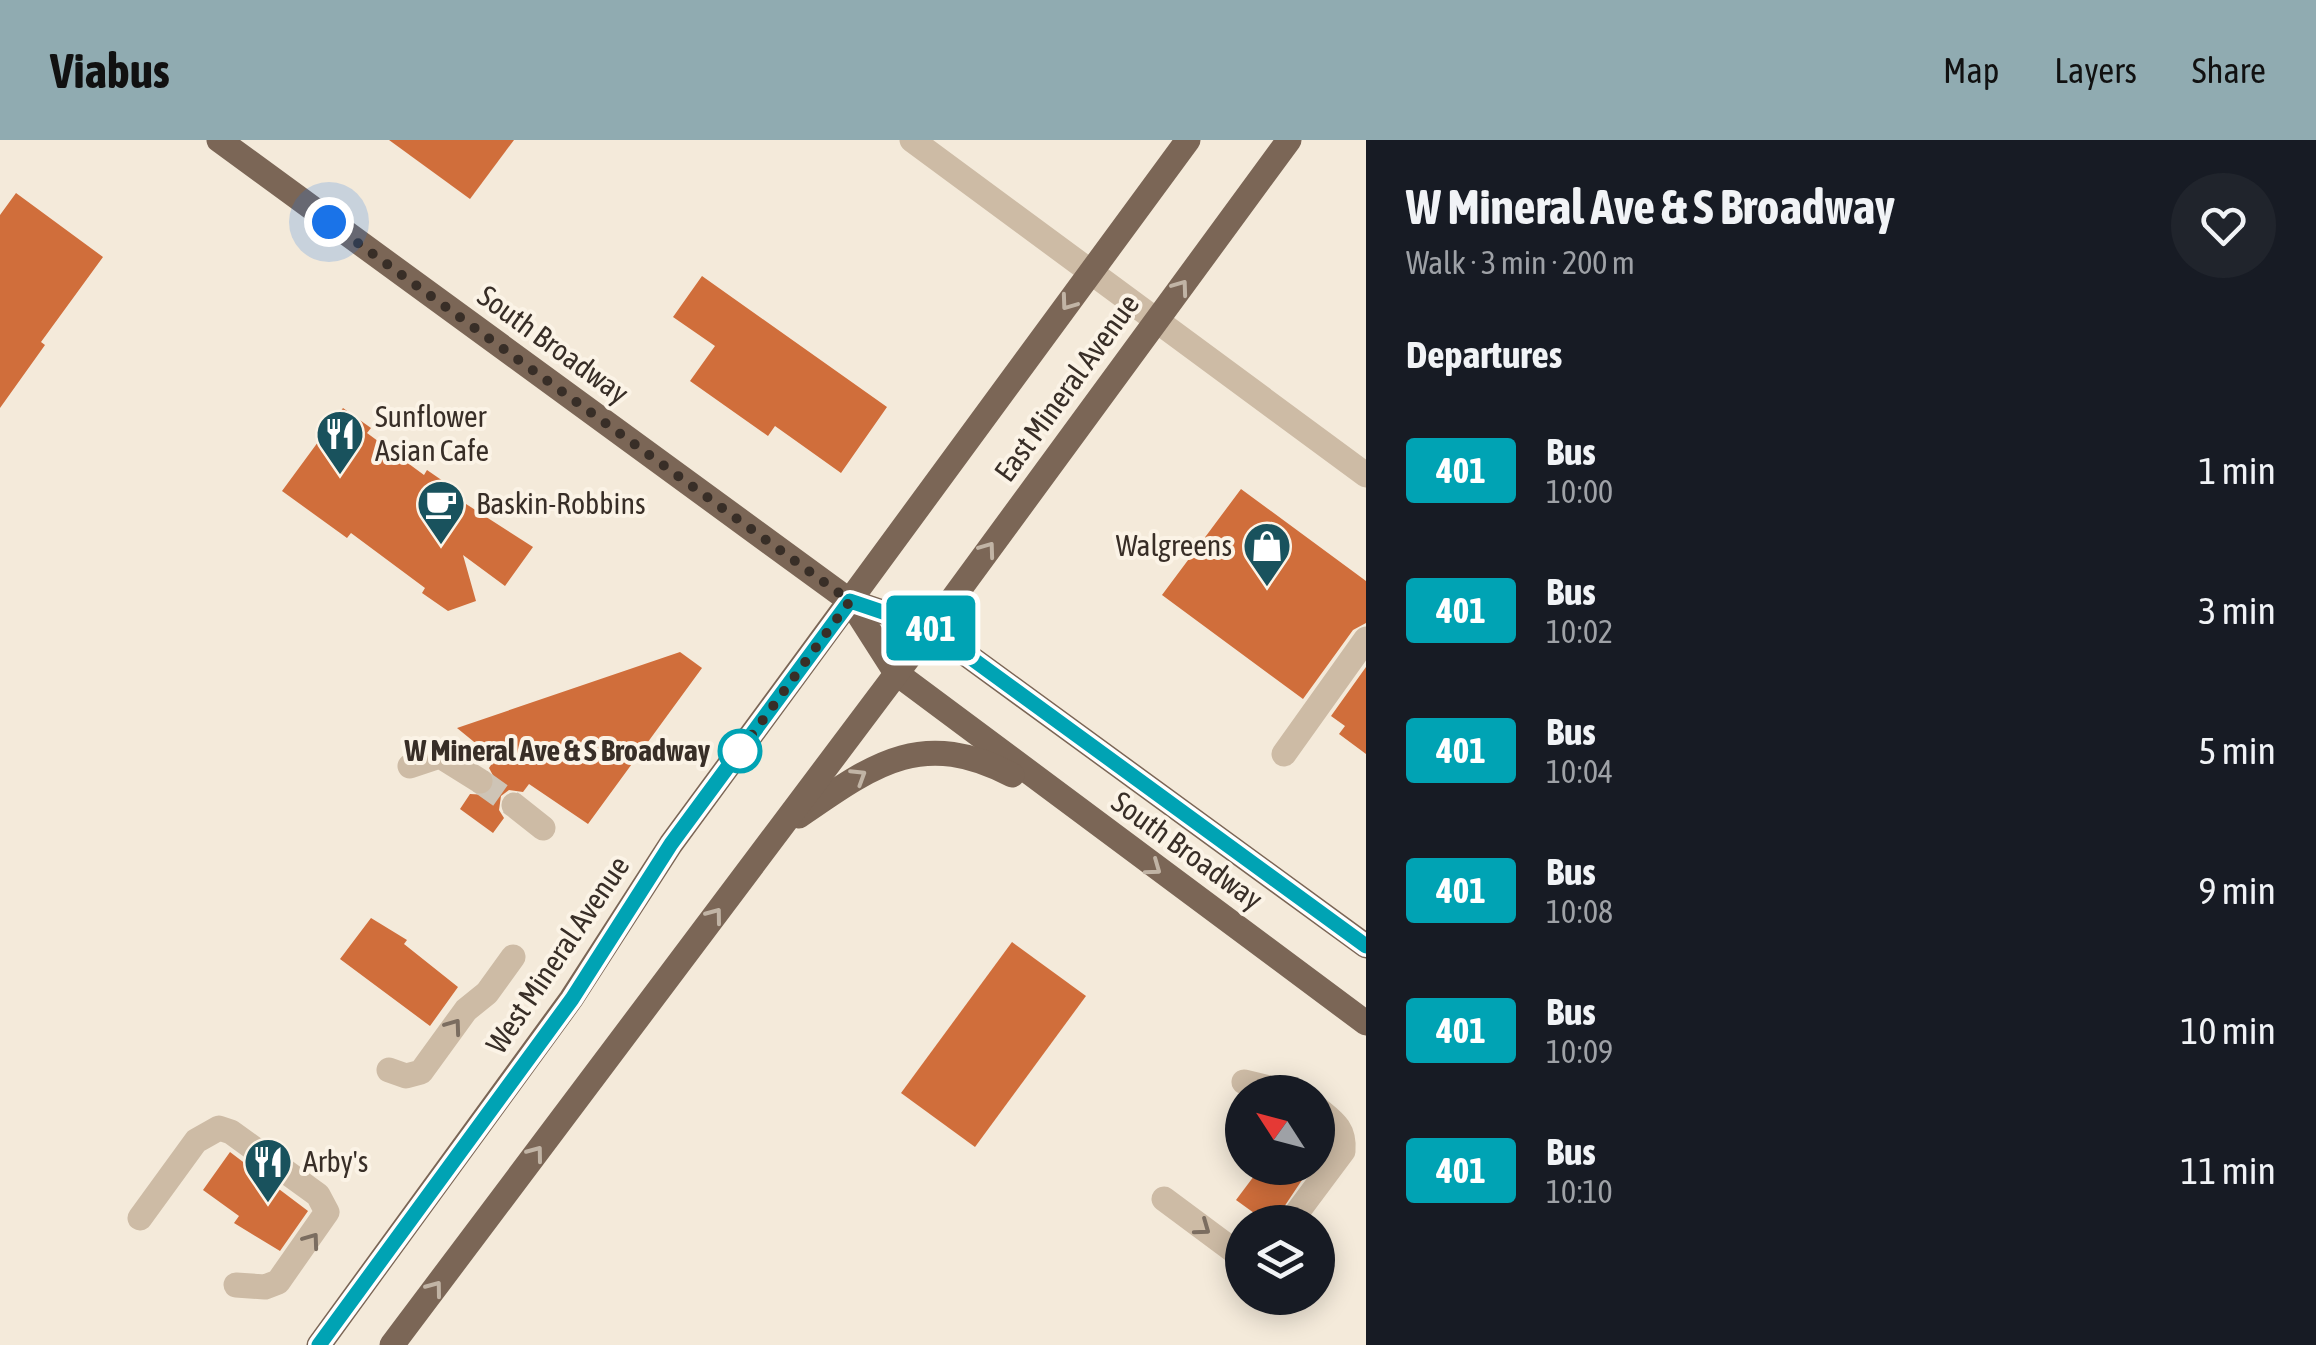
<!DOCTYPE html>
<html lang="en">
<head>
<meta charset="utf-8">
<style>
	:root { --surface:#171b24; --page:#20242c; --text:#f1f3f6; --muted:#9ea1a6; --accent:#90abb1 }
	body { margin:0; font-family:"Asap Condensed",sans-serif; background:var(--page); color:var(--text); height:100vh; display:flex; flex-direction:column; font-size:38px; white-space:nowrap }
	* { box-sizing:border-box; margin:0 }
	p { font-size:32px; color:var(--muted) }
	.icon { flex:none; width:55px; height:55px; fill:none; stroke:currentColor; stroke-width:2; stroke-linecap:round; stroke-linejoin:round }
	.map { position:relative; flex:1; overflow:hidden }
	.details { display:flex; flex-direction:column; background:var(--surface); width:950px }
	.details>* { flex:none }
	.badge { padding:0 20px; border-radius:8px; font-size:35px; line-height:65px }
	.needle { width:65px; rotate:306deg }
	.tools { position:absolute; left:1225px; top:935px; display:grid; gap:20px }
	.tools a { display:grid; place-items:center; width:110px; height:110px; border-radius:50%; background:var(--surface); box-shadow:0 5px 25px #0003; font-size:50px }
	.you { position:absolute; width:50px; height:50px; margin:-25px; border:8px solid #fff; border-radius:50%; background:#1a73e8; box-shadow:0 0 0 15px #1a73e833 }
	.map>.badge { position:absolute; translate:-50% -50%; box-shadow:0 0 0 5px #fff }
	h2 { padding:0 40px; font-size:38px; line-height:90px }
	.round { display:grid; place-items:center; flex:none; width:105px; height:105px; border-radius:52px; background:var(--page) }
	.head { display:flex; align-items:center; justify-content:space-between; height:170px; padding:0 40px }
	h1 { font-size:48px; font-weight:700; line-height:75px }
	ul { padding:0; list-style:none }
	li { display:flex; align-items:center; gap:30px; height:140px; padding:0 40px }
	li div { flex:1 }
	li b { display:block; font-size:38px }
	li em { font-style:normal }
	li .badge { min-width:110px; font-weight:700; text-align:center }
	header { display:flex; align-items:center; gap:60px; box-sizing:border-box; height:140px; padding:0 50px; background:var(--accent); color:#111 }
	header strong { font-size:48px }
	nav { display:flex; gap:55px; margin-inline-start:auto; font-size:35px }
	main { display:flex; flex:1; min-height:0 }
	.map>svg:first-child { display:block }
	.building { fill:#d06e3b }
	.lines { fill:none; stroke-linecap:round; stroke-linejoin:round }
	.minor-tunnel { stroke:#cec4b6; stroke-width:25; stroke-dasharray:25 12; stroke-linecap:butt }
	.minor { stroke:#cdbba5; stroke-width:25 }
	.major { stroke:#7b6656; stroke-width:25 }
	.oneway { stroke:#c1b4a5 }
	.oneway2 { stroke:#7b6d60 }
	.line-casing { stroke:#fff; stroke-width:22 }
	.line { stroke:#00a3b4; stroke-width:15 }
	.walk { stroke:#382e27; stroke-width:10; stroke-dasharray:0 18 }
	.stop-dot { fill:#fff; stroke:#00a3b4; stroke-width:5 }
	.labels { text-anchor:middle; stroke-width:8; stroke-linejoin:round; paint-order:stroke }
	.street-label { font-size:30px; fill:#382e27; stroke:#fbf3e6 }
	.poi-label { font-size:30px; fill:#382e27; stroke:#fbf3e6; text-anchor:start }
	.stop-label { font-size:30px; font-weight:bold; fill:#382e27; stroke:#fbf3e6; text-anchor:end }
</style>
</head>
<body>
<header>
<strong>Viabus</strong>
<nav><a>Map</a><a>Layers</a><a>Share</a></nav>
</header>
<main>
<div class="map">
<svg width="1366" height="1205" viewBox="0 0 1366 1205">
	<rect width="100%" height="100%" fill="#f4eada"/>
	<!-- building -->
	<g class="building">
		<path d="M389 0H514L470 59Z"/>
		<path d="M16 53 103 117 41 202 45 205 0 268V75Z"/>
		<path d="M702 136 887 267 841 333 775 286 768 296 690 241 715 206 673 177Z"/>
		<path d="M343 268 371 288 367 293 424 335 427 330 456 350 452 355 533 407 505 446 463 415 476 461 448 471 422 453 425 448 351 393 347 398 282 351Z"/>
		<path d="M1241 349 1366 441V483L1353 490 1303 559 1162 455Z"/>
		<path d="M680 512 702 528 588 684 529 644 523 652 509 650 501 656 499 670 504 678 493 693 460 669 470 654 488 655 496 641 489 628 495 619 457 588Z"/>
		<path d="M1366 527V614L1339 594 1345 586 1331 576Z"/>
		<path d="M371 778 407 800 404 804 458 847 430 886 340 819Z"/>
		<path d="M1012 802 1086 856 975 1007 901 953Z"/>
		<path d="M230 1012 308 1071 280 1111 234 1083 239 1076 203 1050Z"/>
		<path d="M1260 1028H1310L1274 1082H1250L1254 1073 1236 1060Z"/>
	</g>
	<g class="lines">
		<!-- minor-tunnel -->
		<path class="minor-tunnel" d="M480 641 514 665"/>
		<!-- minor -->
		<g class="minor">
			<path d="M912 0 1366 335"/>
			<path d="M1284 614 1366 499"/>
			<path d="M410 626 440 616 480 641"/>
			<path d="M514 665 543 688"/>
			<path d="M389 930 406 936 421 932 466 870 487 853 513 817"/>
			<path d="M1244 942 1286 952"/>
			<path d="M1164 1059 1242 1117"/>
			<path d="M140 1078 196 1001 219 988 231 992 318 1055 327 1072 278 1142 265 1147 236 1145"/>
			<path d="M1290 1082 1343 1011C1345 989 1334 982 1318 969"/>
		</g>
		<!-- major -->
		<g class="major">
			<path d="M219 0 850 461 930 488 1366 806"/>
			<path d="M850 461 896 533 1366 883"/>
			<path d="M799 676C874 624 922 588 1012 635"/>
			<path d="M319 1205 571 859 671 704 1188 0"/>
			<path d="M392 1205 951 461 1289 0"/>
		</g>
	</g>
	<!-- one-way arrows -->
	<defs><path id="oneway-chevron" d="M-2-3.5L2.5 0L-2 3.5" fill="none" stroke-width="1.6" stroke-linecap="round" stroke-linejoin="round" transform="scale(2.5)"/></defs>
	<g class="oneway">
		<use href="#oneway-chevron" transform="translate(1181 147) rotate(-54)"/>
		<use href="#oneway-chevron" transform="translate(1068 163) rotate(126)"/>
		<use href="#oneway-chevron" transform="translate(988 409) rotate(-54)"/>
		<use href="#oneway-chevron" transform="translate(859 636) rotate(-32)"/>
		<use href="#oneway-chevron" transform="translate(1154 728) rotate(36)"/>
		<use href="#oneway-chevron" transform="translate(715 775) rotate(-53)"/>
		<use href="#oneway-chevron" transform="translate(536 1013) rotate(-53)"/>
		<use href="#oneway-chevron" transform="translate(435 1148) rotate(-53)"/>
	</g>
	<g class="oneway2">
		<use href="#oneway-chevron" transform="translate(454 886) rotate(-54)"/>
		<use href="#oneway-chevron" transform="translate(1203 1088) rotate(36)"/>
		<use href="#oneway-chevron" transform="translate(312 1100) rotate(-54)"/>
	</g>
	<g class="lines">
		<!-- line casing -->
		<g class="line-casing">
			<path id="line" d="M319 1205 572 859 671 704 850 461 930 488 1366 806"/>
		</g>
		<!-- line -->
		<use href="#line" class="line"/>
		<!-- walk -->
		<path class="walk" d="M329 82 850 461 732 622 740 611"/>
	</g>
	<!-- icons -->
	<defs>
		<g id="restaurant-pin" transform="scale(2.5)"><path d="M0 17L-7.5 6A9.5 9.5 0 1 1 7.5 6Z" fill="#19525d" stroke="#fbf3e6"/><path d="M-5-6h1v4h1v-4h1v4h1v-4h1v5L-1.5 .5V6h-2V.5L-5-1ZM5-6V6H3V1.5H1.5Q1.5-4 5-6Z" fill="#fff"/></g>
		<g id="cafe-pin" transform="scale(2.5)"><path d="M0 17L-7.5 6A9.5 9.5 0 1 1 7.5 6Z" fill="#19525d" stroke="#fbf3e6"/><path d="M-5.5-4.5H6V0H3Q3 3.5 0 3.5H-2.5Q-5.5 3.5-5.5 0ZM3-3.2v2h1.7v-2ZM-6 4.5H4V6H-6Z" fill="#fff"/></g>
		<g id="shop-pin" transform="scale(2.5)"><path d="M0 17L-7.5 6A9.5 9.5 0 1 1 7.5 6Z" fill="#19525d" stroke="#fbf3e6"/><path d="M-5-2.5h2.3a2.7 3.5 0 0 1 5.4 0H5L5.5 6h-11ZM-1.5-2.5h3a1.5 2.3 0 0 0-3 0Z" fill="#fff"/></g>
	</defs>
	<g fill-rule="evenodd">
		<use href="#restaurant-pin" x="340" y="294"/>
		<use href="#cafe-pin" x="441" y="364"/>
		<use href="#shop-pin" x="1267" y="406"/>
		<use href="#restaurant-pin" x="268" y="1022"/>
	</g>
	<!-- markers -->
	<circle class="stop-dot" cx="740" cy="611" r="20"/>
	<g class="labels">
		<!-- street labels -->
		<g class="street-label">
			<text transform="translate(553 205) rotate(36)" y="10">South Broadway</text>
			<text transform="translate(1067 248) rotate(-54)" y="10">East Mineral Avenue</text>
			<text transform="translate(1187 711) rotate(36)" y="10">South Broadway</text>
			<text transform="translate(558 815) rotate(-56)" y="10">West Mineral Avenue</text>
		</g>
		<!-- poi labels -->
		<g class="poi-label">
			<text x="375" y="287">Sunflower<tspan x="375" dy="34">Asian Cafe</tspan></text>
			<text x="476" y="374">Baskin-Robbins</text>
			<text x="1232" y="416" text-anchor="end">Walgreens</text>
			<text x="303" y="1032">Arby's</text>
		</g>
		<!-- stop labels -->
		<g class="stop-label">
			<text x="710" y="621">W Mineral Ave &amp; S Broadway</text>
		</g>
	</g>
</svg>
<div class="tools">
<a><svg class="needle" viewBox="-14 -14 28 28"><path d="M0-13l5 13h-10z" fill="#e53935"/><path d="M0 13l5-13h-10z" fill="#9ea1a6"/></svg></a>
<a><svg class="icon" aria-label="layers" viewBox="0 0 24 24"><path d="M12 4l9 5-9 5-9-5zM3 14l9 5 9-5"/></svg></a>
</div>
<div class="you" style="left:329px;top:82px"></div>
<b class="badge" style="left:931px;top:488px;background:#00a3b4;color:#fff">401</b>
</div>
<section class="details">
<div class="head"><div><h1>W Mineral Ave &amp; S Broadway</h1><p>Walk · 3 min · 200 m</p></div><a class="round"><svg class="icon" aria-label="heart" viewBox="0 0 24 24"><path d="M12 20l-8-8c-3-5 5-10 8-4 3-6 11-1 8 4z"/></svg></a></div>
<h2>Departures</h2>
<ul>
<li><span class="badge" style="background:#00a3b4;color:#fff">401</span><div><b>Bus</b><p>10:00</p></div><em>1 min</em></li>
<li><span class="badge" style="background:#00a3b4;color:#fff">401</span><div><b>Bus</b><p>10:02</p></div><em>3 min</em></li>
<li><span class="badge" style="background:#00a3b4;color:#fff">401</span><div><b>Bus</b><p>10:04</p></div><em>5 min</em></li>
<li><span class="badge" style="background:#00a3b4;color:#fff">401</span><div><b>Bus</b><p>10:08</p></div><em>9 min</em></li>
<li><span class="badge" style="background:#00a3b4;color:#fff">401</span><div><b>Bus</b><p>10:09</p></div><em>10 min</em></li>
<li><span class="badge" style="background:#00a3b4;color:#fff">401</span><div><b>Bus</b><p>10:10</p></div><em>11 min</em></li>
</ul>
</section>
</main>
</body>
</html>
